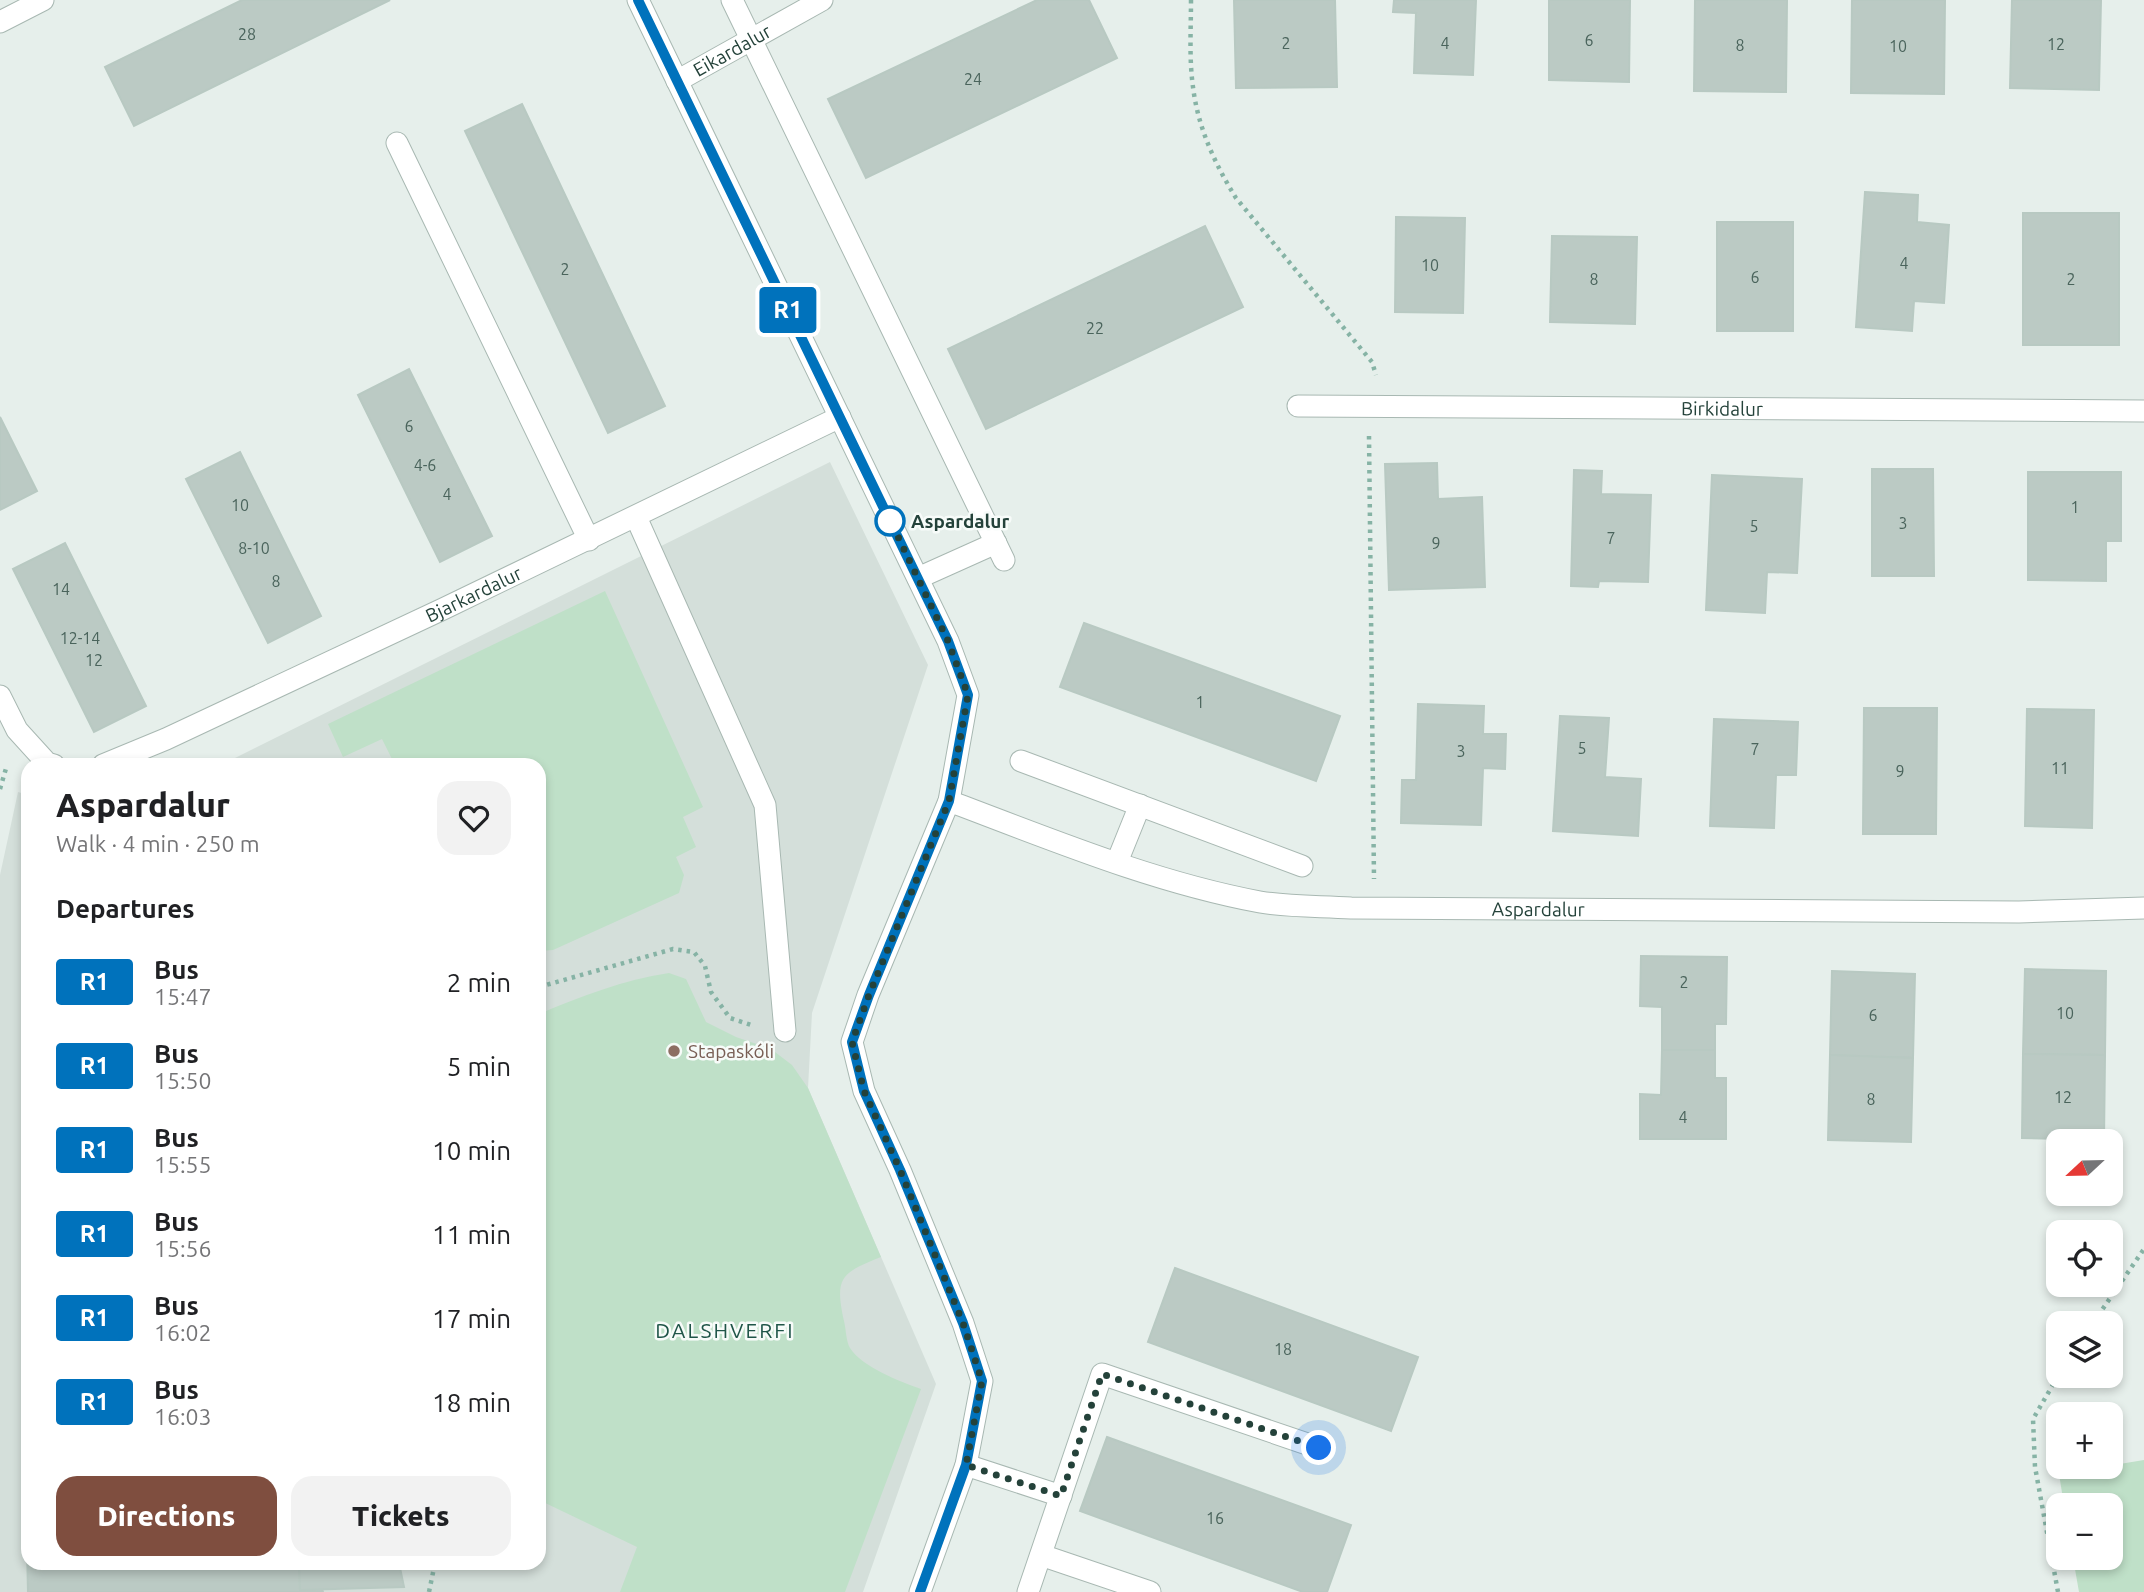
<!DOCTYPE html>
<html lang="en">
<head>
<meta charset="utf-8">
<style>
	:root { --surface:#fff; --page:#f2f2f2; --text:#202124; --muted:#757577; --accent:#7f4e3f }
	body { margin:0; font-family:Ubuntu,sans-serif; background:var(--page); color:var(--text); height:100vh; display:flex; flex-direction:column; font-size:26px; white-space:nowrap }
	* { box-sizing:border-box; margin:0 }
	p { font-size:23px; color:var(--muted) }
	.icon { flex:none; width:38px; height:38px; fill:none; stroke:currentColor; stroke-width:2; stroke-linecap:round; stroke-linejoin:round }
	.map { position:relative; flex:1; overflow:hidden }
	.drawer { position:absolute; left:21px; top:758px; width:525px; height:812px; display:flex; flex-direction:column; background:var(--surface); border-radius:21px; box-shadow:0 4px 10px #0003 }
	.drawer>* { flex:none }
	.badge { padding:0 14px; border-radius:5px; font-size:24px; line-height:46px }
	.needle { width:46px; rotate:248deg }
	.tools { position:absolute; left:2046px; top:1129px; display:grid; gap:14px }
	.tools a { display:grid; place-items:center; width:77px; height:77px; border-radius:14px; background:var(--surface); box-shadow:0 4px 10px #0003; font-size:35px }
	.you { position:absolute; width:35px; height:35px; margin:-18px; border:5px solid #fff; border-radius:50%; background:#1a73e8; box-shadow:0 0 0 10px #1a73e833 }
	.map>.badge { position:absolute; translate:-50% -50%; box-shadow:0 0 0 4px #fff }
	h2 { padding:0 35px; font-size:26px; line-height:63px }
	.round { display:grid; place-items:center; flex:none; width:74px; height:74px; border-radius:21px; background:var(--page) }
	.headline { display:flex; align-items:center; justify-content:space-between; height:119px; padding:0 35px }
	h1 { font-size:33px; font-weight:800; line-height:52px }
	.cta { display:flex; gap:14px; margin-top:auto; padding:14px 35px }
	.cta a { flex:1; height:80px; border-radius:21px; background:var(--accent); color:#fff; font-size:28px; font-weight:800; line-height:80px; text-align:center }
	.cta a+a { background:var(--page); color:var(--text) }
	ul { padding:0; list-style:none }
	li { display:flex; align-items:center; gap:21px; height:84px; padding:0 35px }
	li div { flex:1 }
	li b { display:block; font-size:26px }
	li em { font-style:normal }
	li .badge { min-width:77px; font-weight:700; text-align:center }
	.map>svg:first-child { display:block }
	.built { fill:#d4dfda }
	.green { fill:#bfe0c8 }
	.building { fill:#bbcac4; stroke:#b8c9c2; stroke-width:2 }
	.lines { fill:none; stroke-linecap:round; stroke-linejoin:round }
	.service-casing { stroke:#a8b8b2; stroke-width:23 }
	.minor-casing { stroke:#a8b8b2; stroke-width:23 }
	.tertiary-casing { stroke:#a8b8b2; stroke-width:23 }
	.path { stroke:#86b3a5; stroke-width:4.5; stroke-dasharray:3.5 5; stroke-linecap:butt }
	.service { stroke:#fff; stroke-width:21 }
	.minor { stroke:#fff; stroke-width:21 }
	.tertiary { stroke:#fff; stroke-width:21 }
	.line-casing { stroke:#fff; stroke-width:16 }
	.line { stroke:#0072bc; stroke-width:10 }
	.walk { stroke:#24423a; stroke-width:7; stroke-dasharray:0 12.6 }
	.stop-dot { fill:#fff; stroke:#0072bc; stroke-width:3.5 }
	.education-dot { fill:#8d6e63; stroke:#f7fbf9; stroke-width:2.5 }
	.labels { text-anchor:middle; stroke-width:5; stroke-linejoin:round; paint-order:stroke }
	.number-label { font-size:16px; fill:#4a645c }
	.street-label { font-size:19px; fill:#24423a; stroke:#f7fbf9 }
	.stop-label { font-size:19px; font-weight:bold; fill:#24423a; stroke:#f7fbf9; text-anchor:start }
	.education-label { font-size:19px; fill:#785e54; stroke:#f7fbf9; text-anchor:start }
	.neighbourhood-label { font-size:21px; letter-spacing:2px; fill:#1f5548; stroke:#f7fbf9 }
</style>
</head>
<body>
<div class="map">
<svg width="2144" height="1592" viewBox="0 0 2144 1592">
	<rect width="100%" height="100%" fill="#e6efeb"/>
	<!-- built -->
	<path class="built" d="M830 462 928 665 812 1013 808 1088 936 1384 863 1592H0V875L18 792 28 795V1563H539V765H221Z"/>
	<!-- green -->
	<g class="green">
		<path d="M605 591 703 807 683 817 696 847 676 857 684 875 679 893 553 950 539 951V765H395L382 739 343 757 328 724Z"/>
		<path d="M669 973 686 979 706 1022 736 1037 771 1049 792 1065 808 1088 881 1257C842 1273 834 1276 844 1321 846 1329 846 1341 850 1348 862 1367 901 1382 921 1389L845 1592H620L637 1547 539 1500V1014C582 996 623 980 669 973Z"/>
		<path d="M2144 1460V1592H2079L2073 1558H2110V1505H2064L2059 1474Z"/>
	</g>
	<!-- building -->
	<g class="building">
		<path d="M242 0H390L134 126 105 67Z"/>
		<path d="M1037 0H1089L1117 58 866 178 828 99Z"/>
		<path d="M1234 0H1335L1337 87 1236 88Z"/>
		<path d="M1394 0H1476L1473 75 1414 73 1416 13 1393 12Z"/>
		<path d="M1549 0H1630L1629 82 1549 80Z"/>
		<path d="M1695 0H1787L1786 92 1694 91Z"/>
		<path d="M1852 0H1945L1944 94 1851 93Z"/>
		<path d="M2012 0H2101L2099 90 2010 88Z"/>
		<path d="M522 104 665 406 608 433 465 131Z"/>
		<path d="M1865 192 1918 195 1917 222 1949 225 1944 303 1914 301 1912 331 1856 327Z"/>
		<rect x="2023" y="213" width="96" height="132"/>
		<path d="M1396 217 1465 218 1463 313 1395 312Z"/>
		<rect x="1717" y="222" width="76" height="109"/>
		<path d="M1205 226 1243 307 986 429 948 349Z"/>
		<path d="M1552 236 1637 237 1635 324 1550 322Z"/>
		<path d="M409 369 492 536 440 562 358 395Z"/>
		<path d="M0 417 37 491 0 510Z"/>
		<path d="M240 452 321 616 268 643 186 479Z"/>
		<path d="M1437 463 1438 499 1482 497 1485 587 1389 590 1385 464Z"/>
		<path d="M1872 469H1933L1934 576H1872Z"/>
		<path d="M1574 470 1602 471 1601 494 1651 495 1648 582 1599 581 1598 587 1571 586Z"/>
		<path d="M2028 472H2121V541H2106V581L2028 580Z"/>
		<path d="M1712 475 1802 479 1797 573 1767 572 1765 613 1706 610Z"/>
		<path d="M65 543 146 706 94 732 13 569Z"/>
		<path d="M1084 623 1340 716 1316 781 1060 687Z"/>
		<path d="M1418 704 1484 706 1483 734H1506L1505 769 1483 768 1481 825 1401 823 1402 780H1416Z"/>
		<path d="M1864 708H1937L1936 834H1863Z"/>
		<path d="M2027 709 2094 710 2092 828 2025 826Z"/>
		<path d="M1560 716 1609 718 1605 777 1641 779 1638 836 1553 831Z"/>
		<path d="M1714 719 1798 722 1796 775H1776L1774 828 1710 826Z"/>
		<path d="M1641 956 1727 957 1726 1024H1715V1050H1662V1007L1640 1006Z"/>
		<path d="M2025 969 2106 971 2105 1055 2023 1054Z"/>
		<path d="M1832 971 1915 974 1913 1058 1830 1055Z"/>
		<path d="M1662 1050H1715V1078H1726V1139H1640V1094L1661 1095Z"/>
		<path d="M2023 1054 2105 1055 2104 1140 2022 1138Z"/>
		<path d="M1830 1055 1913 1058 1911 1142 1828 1140Z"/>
		<path d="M1175 1268 1418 1357 1391 1431 1148 1342Z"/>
		<path d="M24 1417H28V1563H299L300 1590 322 1589 323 1592H28Z"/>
		<path d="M1107 1437 1351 1525 1327 1592H1303L1080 1511Z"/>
		<path d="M299 1563H399L404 1587 300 1590Z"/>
	</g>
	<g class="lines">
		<!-- service casing -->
		<g class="service-casing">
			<g id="service">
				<path d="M732 0 1004 560"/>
				<path d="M397 143 589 540"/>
				<path d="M636 517 765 805 785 1031"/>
				<path d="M918 578 996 543"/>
				<path d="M1021 761 1302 866"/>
				<path d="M1117 862 1140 805"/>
				<path d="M966 1465 1061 1496"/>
				<path d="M1041 1555 1150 1592"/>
				<path d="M1028 1592 1102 1374 1319 1448"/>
			</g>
		</g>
		<!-- minor casing -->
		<g class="minor-casing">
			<g id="minor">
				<path d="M0 22 43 0"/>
				<path id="s1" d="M677 81 822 0"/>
				<path id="s2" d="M1298 406 2144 411"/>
				<path d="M0 696 17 730 47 763 54 765"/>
				<path id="s3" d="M103 765 166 739 443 609 840 417"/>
				<path id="s4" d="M949 801C1050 839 1153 882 1260 902 1289 907 1321 906 1351 908L2019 912 2144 908"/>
			</g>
		</g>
		<!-- tertiary casing -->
		<g class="tertiary-casing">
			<path id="tertiary" d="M638 0 948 641 968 695 949 801 868 995 852 1042 864 1091 900 1170 963 1323 982 1381 966 1465 920 1592"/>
		</g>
		<!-- path -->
		<g class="path">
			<path d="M1191 0C1191 29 1189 59 1193 87 1198 128 1215 164 1236 198L1372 362 1376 375"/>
			<path d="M1369 436 1374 879"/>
			<path d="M0 789 7 765"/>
			<path d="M539 987 673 949 694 952 705 966 711 992 730 1018 754 1026"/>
			<path d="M2093 1323 2144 1249"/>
			<path d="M429 1592 435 1563"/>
			<path d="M2058 1592 2035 1467 2033 1419 2058 1376"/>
		</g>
		<!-- service -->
		<use href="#service" class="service"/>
		<!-- minor -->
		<use href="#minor" class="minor"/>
		<!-- tertiary -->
		<use href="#tertiary" class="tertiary"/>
	</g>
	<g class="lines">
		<!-- line casing -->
		<g class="line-casing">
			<path id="line" d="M638 0 948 641 968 695 949 801 869 995 852 1042 864 1091 900 1170 963 1323 982 1381 966 1465 920 1592"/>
		</g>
		<!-- line -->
		<use href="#line" class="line"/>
		<!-- walk -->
		<path class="walk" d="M890 521 889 518 948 641 968 695 949 801 869 995 852 1042 864 1091 900 1170 963 1323 982 1381 966 1465 1061 1496 1102 1374 1319 1448"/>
	</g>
	<!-- markers -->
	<circle class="stop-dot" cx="890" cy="521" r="14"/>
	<circle class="education-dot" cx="674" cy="1051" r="7"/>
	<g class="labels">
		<!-- number labels -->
		<g class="number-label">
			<text x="247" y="40">28</text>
			<text x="1589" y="46">6</text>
			<text x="1286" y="49">2</text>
			<text x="1445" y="49">4</text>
			<text x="2056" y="50">12</text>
			<text x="1740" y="51">8</text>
			<text x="1898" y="52">10</text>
			<text x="973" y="85">24</text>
			<text x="1904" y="269">4</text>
			<text x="1430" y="271">10</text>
			<text x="565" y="275">2</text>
			<text x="1755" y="283">6</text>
			<text x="1594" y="285">8</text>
			<text x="2071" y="285">2</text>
			<text x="1095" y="334">22</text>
			<text x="409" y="432">6</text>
			<text x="425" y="471">4-6</text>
			<text x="447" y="500">4</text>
			<text x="240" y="511">10</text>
			<text x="2075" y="513">1</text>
			<text x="1903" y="529">3</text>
			<text x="1754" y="532">5</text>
			<text x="1611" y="544">7</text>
			<text x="1436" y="549">9</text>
			<text x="254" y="554">8-10</text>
			<text x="276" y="587">8</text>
			<text x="61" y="595">14</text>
			<text x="80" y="644">12-14</text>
			<text x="94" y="666">12</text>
			<text x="1200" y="708">1</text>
			<text x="1582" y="754">5</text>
			<text x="1755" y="755">7</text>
			<text x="1461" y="757">3</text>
			<text x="2060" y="774">11</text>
			<text x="1900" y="777">9</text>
			<text x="1684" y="988">2</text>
			<text x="2065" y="1019">10</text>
			<text x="1873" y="1021">6</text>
			<text x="2063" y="1103">12</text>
			<text x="1871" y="1105">8</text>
			<text x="1683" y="1123">4</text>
			<text x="1283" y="1355">18</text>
			<text x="1215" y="1524">16</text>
		</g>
		<!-- street labels -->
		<g class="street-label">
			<text dy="7" stroke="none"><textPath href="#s1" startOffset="63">Eikardalur</textPath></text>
			<text dy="7" stroke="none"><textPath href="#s2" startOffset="424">Birkidalur</textPath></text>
			<text dy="7" stroke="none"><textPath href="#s3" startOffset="408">Bjarkardalur</textPath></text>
			<text dy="7" stroke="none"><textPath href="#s4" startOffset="606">Aspardalur</textPath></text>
		</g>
		<!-- stop labels -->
		<g class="stop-label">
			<text x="911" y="528">Aspardalur</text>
		</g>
		<!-- education labels -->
		<g class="education-label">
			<text x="688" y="1058">Stapaskóli</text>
		</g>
		<!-- neighbourhood labels -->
		<g class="neighbourhood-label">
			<text x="725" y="1338">DALSHVERFI</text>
		</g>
	</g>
</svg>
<div class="tools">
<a><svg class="needle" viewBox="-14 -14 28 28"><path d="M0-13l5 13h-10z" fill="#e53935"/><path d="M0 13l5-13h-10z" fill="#757577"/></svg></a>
<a><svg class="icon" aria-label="locate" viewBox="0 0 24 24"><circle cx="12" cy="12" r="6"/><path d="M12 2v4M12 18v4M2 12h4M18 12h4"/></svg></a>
<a><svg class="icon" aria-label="layers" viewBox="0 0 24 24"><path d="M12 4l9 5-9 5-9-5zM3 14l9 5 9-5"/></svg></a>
<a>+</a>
<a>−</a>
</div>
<div class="you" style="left:1319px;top:1448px"></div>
<b class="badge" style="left:788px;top:310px;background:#0072bc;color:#fff">R1</b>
<section class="drawer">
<div class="headline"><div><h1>Aspardalur</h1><p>Walk · 4 min · 250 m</p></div><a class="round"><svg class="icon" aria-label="heart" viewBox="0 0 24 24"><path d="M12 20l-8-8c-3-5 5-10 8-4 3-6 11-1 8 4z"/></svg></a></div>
<h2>Departures</h2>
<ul>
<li><span class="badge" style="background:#0072bc;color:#fff">R1</span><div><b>Bus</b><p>15:47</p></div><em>2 min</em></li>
<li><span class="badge" style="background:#0072bc;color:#fff">R1</span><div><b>Bus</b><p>15:50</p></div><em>5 min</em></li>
<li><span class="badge" style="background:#0072bc;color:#fff">R1</span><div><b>Bus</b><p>15:55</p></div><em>10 min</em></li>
<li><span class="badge" style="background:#0072bc;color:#fff">R1</span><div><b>Bus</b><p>15:56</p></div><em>11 min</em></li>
<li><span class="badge" style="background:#0072bc;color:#fff">R1</span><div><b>Bus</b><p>16:02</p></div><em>17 min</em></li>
<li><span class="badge" style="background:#0072bc;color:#fff">R1</span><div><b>Bus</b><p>16:03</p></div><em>18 min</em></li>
</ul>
<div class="cta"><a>Directions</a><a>Tickets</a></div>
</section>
</div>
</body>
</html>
